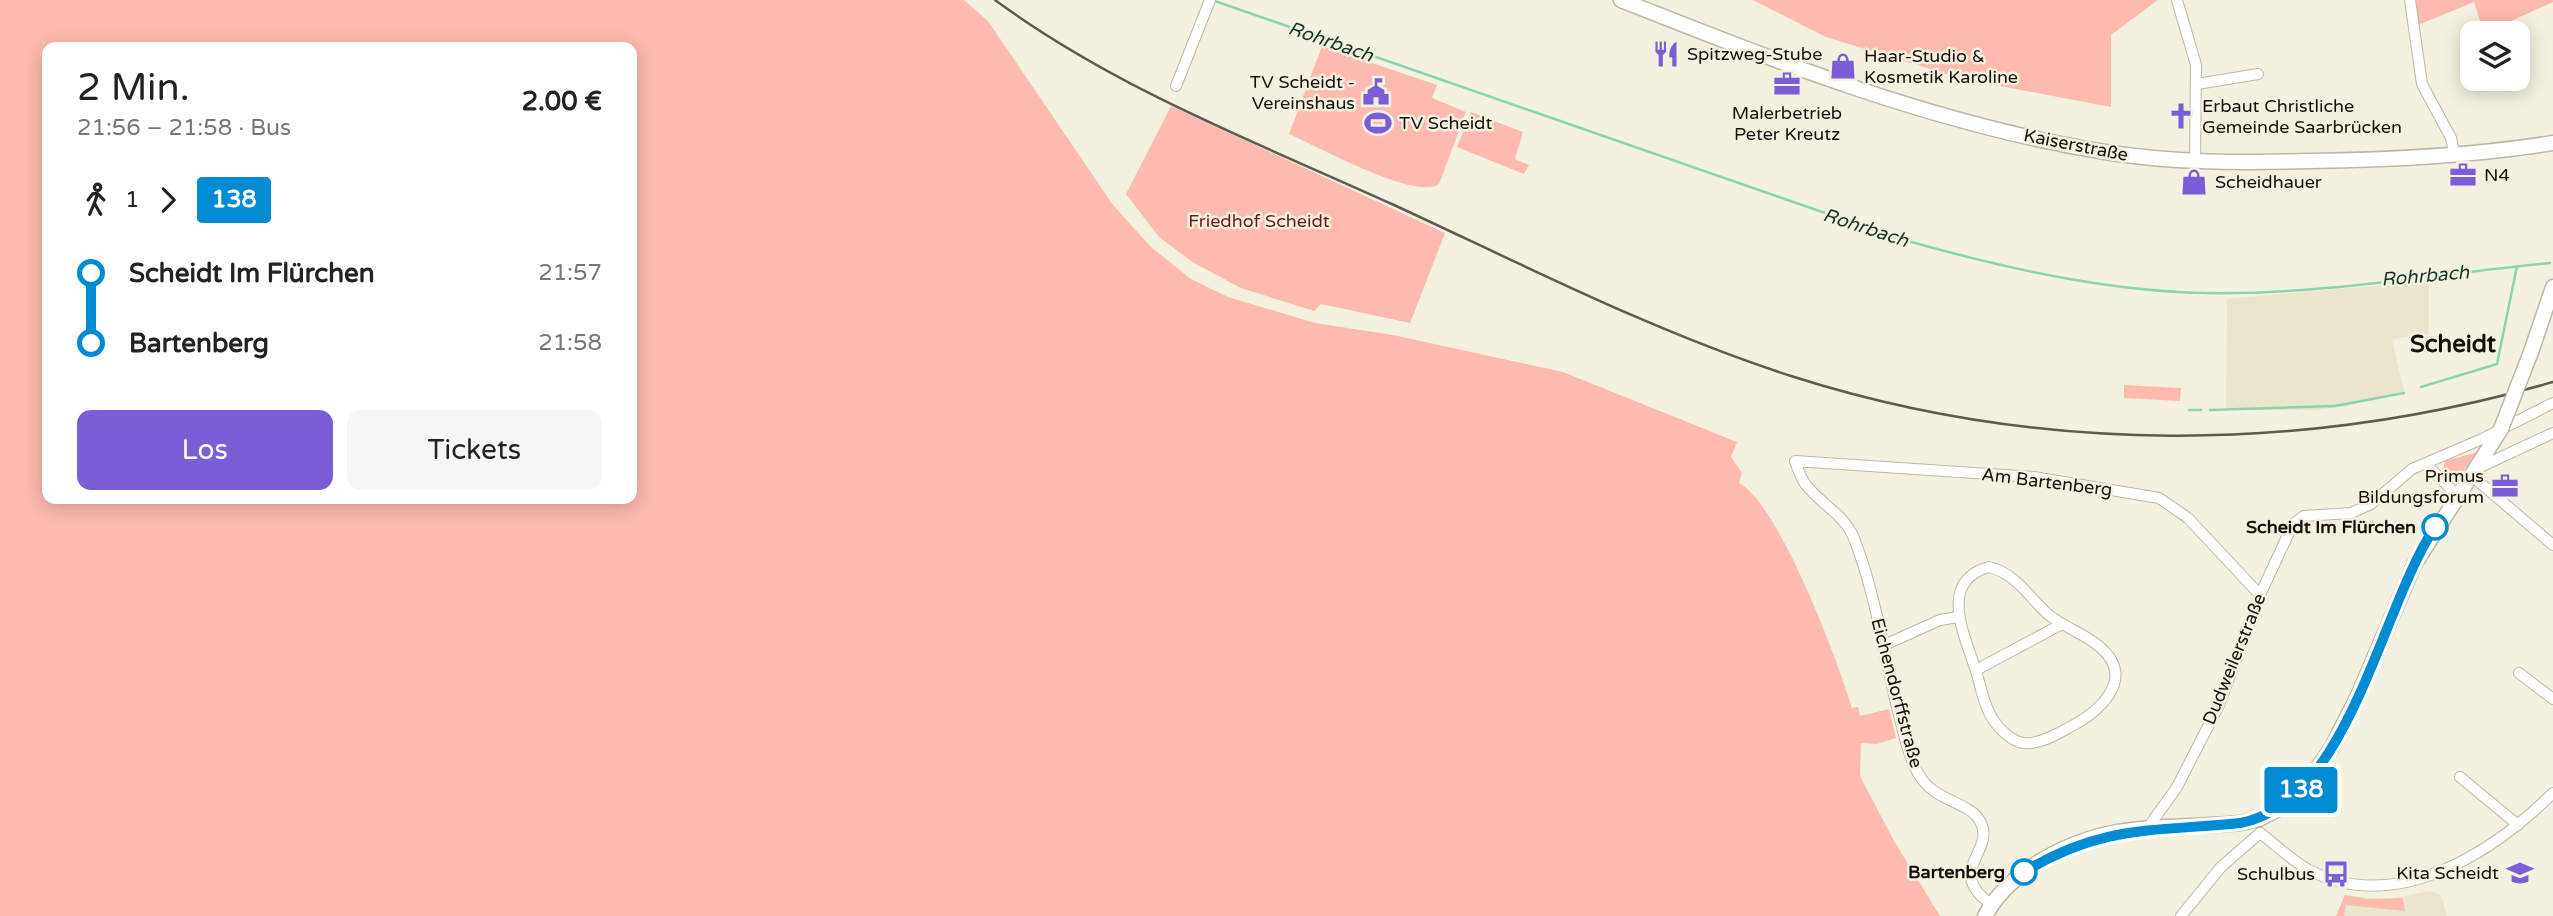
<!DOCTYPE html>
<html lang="de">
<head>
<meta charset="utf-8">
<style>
	:root { --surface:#fff; --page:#f6f6f6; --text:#222; --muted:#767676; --accent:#795ed8 }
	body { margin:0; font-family:"Varela Round",sans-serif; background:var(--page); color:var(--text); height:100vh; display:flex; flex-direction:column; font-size:26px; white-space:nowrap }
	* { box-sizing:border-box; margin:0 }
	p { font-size:23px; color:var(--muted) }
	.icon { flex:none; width:38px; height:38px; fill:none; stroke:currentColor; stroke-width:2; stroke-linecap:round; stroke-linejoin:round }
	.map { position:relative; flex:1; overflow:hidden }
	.details { position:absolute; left:42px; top:42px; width:595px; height:462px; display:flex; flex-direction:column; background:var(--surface); border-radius:14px; box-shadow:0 4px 18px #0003 }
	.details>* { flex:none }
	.badge { padding:0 14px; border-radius:5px; font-size:24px; line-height:46px }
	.fabs { position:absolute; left:2460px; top:21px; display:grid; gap:14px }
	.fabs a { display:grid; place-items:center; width:70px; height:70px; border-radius:14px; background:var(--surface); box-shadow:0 4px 18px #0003; font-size:35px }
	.map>.badge { position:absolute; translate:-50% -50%; box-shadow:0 0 0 4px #fff }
	.legs { display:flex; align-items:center; gap:10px; height:77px; padding:0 35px; font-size:23px }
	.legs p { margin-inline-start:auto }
	.summary { display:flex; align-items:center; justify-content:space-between; height:119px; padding:0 35px }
	h1 { font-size:38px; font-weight:600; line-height:52px }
	.primary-button { display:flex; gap:14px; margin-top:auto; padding:14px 35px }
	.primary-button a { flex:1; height:80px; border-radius:14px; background:var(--accent); color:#fff; font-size:28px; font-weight:600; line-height:80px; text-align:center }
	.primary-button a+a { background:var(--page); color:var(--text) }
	ul { padding:0 35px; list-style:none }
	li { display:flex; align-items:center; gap:24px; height:70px; font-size:26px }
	li i { display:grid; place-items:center; width:10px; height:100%; margin:0 9px; background:currentColor }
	li i::after { content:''; width:18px; height:18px; margin:-9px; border:5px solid; border-radius:50%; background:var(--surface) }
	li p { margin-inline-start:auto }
	li:first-child i { background:linear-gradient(#0000 50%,currentColor 0) }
	li:last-child i { background:linear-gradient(currentColor 50%,#0000 0) }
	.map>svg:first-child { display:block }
	.built { fill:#ebe5cd }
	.green { fill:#fdbaaf; fill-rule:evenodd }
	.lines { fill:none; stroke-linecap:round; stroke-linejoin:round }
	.stream { stroke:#8ad4b1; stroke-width:2.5 }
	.street-casing { stroke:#bcb8a8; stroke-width:12 }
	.secondary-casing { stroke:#bcb8a8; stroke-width:17 }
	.street { stroke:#fff; stroke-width:10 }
	.secondary { stroke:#fff; stroke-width:14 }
	.rail { stroke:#5d5b52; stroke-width:2.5 }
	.secondary-bridge-casing { stroke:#bcb8a8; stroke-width:17; stroke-linecap:butt }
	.secondary-bridge { stroke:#fff; stroke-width:14 }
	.line-1-casing { stroke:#fff; stroke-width:16 }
	.line-1 { stroke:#008bd2; stroke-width:10 }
	.stop-1-dot { fill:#fff; stroke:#008bd2; stroke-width:3.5 }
	.labels { text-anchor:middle; stroke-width:5; stroke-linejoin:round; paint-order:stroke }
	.poi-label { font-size:18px; fill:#12110c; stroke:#f5f1e0; text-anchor:start }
	.street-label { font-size:18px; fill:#12110c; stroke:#f5f1e0 }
	.park-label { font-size:18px; fill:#6e1a11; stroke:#f5f1e0 }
	.stop-label { font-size:18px; font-weight:bold; fill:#12110c; stroke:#f5f1e0; text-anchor:end }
	.water-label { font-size:19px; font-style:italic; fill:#153728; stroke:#f5f1e0 }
	.district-label { font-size:24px; font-weight:bold; fill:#12110c; stroke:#f5f1e0 }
</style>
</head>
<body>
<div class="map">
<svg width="2553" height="916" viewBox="0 0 2553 916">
	<rect width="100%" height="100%" fill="#f5f1e0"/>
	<!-- built -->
	<g class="built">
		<path d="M2429 281V334L2392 339 2404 391 2348 406 2315 410H2226L2227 299Z"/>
		<path d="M2430 891 2441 895 2447 916H2336L2345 895 2385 900Z"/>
	</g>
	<!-- green -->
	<g class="green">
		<path d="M0 0H964L988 21 1113 205 1151 247 1191 279 1228 297 1315 323 1393 335 1563 372 1737 442 1731 457 1742 473 1739 483C1779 504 1838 661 1852 708L1858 707 1860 716 1889 709 1896 738 1877 744 1861 743 1860 776 1894 841 1940 916H0ZM47 47H632V499H47Z"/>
		<path d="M1753 0H2158L2111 35V107L1963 79 1826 37Z"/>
		<path d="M2415 0H2553V2L2484 33 2474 2 2418 25Z"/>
		<path d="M1322 46 1437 85 1432 98 1466 112 1439 184C1416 201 1317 146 1289 134Z"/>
		<path d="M1171 106 1445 233 1410 323 1321 304 1314 311 1241 288 1194 263 1159 237 1126 194Z"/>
		<path d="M1471 112 1523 132 1515 159 1529 165 1524 174 1457 147Z"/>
		<path d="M2124 385 2181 388 2180 401 2124 398Z"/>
		<path d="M2478 452 2455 481 2449 480 2442 473 2445 461Z"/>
		<path d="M2345 895 2367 899 2403 898 2405 911 2346 905 2344 916H2336Z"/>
	</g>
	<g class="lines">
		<!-- stream -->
		<g class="stream">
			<path d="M1212 0 1897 238C1996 266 2101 291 2205 293 2320 295 2436 274 2550 263"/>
			<path d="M2421 387 2497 364 2517 266"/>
			<path d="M2189 410H2201"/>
			<path d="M2210 410 2335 406 2404 393"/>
		</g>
		<!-- street casing -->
		<g class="street-casing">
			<g id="street">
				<path d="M2177 0 2196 65 2195 162"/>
				<path d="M2410 0 2422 84 2451 138 2455 156"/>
				<path d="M2197 84 2258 74"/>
				<path d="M1176 86 1210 0"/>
				<path d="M2426 464 2458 496"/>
				<path d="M2478 468 2553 433"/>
				<path d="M2472 476 2553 545"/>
				<path d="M1989 567C2016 573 2030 599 2050 616 2066 628 2085 634 2100 647 2138 679 2098 713 2068 728 2056 735 2038 745 2023 743 2012 741 2000 730 1994 721 1984 707 1981 687 1976 671 1965 636 1937 581 1989 567Z"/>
				<path d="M1882 646 1940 620 1958 617"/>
				<path d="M1976 670 2062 624"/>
				<path d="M2519 673 2553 699"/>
				<path d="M2460 777 2518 825"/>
				<path d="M2147 829 2177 787 2219 705 2260 595 2293 524 2304 516 2351 513 2371 504 2412 469 2482 439 2553 403"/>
				<path d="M2260 833C2276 845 2290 859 2307 869 2395 916 2491 854 2553 793"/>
				<path d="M1992 905C1943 870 1997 852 1980 821 1969 801 1933 802 1918 773 1907 753 1903 729 1897 707 1883 651 1875 590 1853 536 1844 515 1820 503 1806 485 1801 479 1798 469 1795 461L2034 477 2159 498 2188 518 2260 595"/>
				<path d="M2181 916 2221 867 2260 833"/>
			</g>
		</g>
		<!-- secondary casing -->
		<g class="secondary-casing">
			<g id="secondary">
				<path d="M1621 0C1778 62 1937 125 2105 152 2173 163 2241 163 2310 161 2392 160 2472 156 2553 143"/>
				<path d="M2531 352 2553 287"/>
				<path d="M1985 916C2009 871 2068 841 2117 832 2157 825 2199 827 2240 823L2259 819 2286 805 2305 786 2332 747 2358 696 2414 565 2501 429"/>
			</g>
		</g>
		<!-- street -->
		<use href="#street" class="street"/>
		<!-- secondary -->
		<use href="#secondary" class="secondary"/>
		<!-- rail -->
		<path class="rail" d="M995 0C1116 89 1258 143 1394 205 1524 265 1654 332 1791 376 2038 455 2304 454 2553 382"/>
		<!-- secondary-bridge casing -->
		<g class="secondary-bridge-casing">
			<path id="secondary-bridge" d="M2501 429 2531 352"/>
		</g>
		<!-- secondary-bridge -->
		<use href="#secondary-bridge" class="secondary-bridge"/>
	</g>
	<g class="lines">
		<!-- line-1 casing -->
		<g class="line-1-casing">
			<path id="line-1" d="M2024 872C2103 824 2154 832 2240 823 2349 803 2380 609 2435 527"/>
		</g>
		<!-- line-1 -->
		<use href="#line-1" class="line-1"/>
	</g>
	<!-- icons -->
	<defs>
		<g id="restaurant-bare" transform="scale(2.1)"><path d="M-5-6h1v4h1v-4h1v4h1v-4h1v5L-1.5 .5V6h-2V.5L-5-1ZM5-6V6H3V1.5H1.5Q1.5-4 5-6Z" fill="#795ed8" stroke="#f5f1e0" stroke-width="2.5" paint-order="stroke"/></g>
		<g id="shop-bare" transform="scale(2.1)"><path d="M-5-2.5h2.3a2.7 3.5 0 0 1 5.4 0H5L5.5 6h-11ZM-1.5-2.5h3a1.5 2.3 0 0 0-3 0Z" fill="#795ed8" stroke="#f5f1e0" stroke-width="2.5" paint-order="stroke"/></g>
		<g id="office-bare" transform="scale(2.1)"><path d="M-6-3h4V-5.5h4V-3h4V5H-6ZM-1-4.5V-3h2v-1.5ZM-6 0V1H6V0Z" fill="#795ed8" stroke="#f5f1e0" stroke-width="2.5" paint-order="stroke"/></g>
		<g id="civic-bare" transform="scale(2.1)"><path d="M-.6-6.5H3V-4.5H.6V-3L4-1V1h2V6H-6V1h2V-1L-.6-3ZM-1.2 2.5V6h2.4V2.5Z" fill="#795ed8" stroke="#f5f1e0" stroke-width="2.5" paint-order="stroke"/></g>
		<g id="church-bare" transform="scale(2.1)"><path d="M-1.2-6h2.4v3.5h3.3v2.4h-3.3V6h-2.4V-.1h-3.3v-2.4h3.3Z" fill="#795ed8" stroke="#f5f1e0" stroke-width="2.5" paint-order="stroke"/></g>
		<g id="stadium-bare" transform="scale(2.1)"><path d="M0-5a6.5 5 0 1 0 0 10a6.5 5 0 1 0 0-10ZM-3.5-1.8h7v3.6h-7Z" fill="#795ed8" stroke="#f5f1e0" stroke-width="2.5" paint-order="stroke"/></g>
		<g id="school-bare" transform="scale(2.1)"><path d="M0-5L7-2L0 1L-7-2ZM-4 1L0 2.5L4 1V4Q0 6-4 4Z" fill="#795ed8" stroke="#f5f1e0" stroke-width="2.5" paint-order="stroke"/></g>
		<g id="bus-bare" transform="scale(2.1)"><path d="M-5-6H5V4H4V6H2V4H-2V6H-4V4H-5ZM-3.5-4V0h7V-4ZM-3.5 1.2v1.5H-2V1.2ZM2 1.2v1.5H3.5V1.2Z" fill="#795ed8" stroke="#f5f1e0" stroke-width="2.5" paint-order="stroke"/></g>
	</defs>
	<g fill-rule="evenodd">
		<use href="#restaurant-bare" x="1666" y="54"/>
		<use href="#shop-bare" x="1843" y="66"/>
		<use href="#office-bare" x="1787" y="84"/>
		<use href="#civic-bare" x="1376" y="92"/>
		<use href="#church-bare" x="2181" y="116"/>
		<use href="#stadium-bare" x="1378" y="123"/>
		<use href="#office-bare" x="2463" y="175"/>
		<use href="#shop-bare" x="2194" y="182"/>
		<use href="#office-bare" x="2505" y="486"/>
		<use href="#school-bare" x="2520" y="873"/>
		<use href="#bus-bare" x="2336" y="874"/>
	</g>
	<!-- markers -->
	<g class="stop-1-dot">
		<circle cx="2435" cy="527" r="12"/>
		<circle cx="2024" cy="872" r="12"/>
	</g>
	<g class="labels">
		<!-- poi labels -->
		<g class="poi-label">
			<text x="1687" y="60">Spitzweg-Stube</text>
			<text x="1864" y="62">Haar-Studio &amp;<tspan x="1864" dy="21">Kosmetik Karoline</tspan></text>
			<text x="1355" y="88" text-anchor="end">TV Scheidt -<tspan x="1355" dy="21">Vereinshaus</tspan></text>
			<text x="2202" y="112">Erbaut Christliche<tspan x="2202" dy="21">Gemeinde Saarbrücken</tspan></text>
			<text x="1787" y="119" text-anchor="middle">Malerbetrieb<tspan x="1787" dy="21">Peter Kreutz</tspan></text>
			<text x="1399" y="129">TV Scheidt</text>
			<text x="2484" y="181">N4</text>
			<text x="2215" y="188">Scheidhauer</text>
			<text x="2484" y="482" text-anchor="end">Primus<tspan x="2484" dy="21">Bildungsforum</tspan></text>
			<text x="2499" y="879" text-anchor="end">Kita Scheidt</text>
			<text x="2315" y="880" text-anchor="end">Schulbus</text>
		</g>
		<!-- street labels -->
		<g class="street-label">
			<text transform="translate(2076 145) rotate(11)" y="6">Kaiserstraße</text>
			<text transform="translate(2047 482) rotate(7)" y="6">Am Bartenberg</text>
			<text transform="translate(2234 659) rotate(-68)" y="6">Dudweilerstraße</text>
			<text transform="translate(1897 693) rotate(75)" y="6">Eichendorffstraße</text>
		</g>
		<!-- park labels -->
		<g class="park-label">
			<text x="1259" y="227">Friedhof Scheidt</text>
		</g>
		<!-- stop labels -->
		<g class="stop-label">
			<text x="2416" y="533">Scheidt Im Flürchen</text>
			<text x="2005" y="878">Bartenberg</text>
		</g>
		<!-- water labels -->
		<g class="water-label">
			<text transform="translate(1331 41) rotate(19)" y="7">Rohrbach</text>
			<text transform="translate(1866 227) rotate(18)" y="7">Rohrbach</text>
			<text transform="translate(2425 275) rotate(-5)" y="7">Rohrbach</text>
		</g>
		<!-- district labels -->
		<g class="district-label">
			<text x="2453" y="352">Scheidt</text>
		</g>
	</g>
</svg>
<div class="fabs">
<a><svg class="icon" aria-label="layers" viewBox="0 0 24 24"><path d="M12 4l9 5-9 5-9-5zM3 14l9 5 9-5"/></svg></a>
</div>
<b class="badge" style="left:2301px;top:790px;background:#008bd2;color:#fff">138</b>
<section class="details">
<div class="summary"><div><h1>2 Min.</h1><p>21:56 – 21:58 · Bus</p></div><b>2.00 €</b></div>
<div class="legs"><svg class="icon" aria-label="walk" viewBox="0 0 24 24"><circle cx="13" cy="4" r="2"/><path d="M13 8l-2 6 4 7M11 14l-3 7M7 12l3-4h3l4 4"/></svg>1<svg class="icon" aria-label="forward" viewBox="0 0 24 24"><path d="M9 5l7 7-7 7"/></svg><b class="badge" style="background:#008bd2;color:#fff">138</b></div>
<ul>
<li><i style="color:#008bd2"></i><b>Scheidt Im Flürchen</b><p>21:57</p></li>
<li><i style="color:#008bd2"></i><b>Bartenberg</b><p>21:58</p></li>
</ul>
<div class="primary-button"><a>Los</a><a>Tickets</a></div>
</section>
</div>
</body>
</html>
